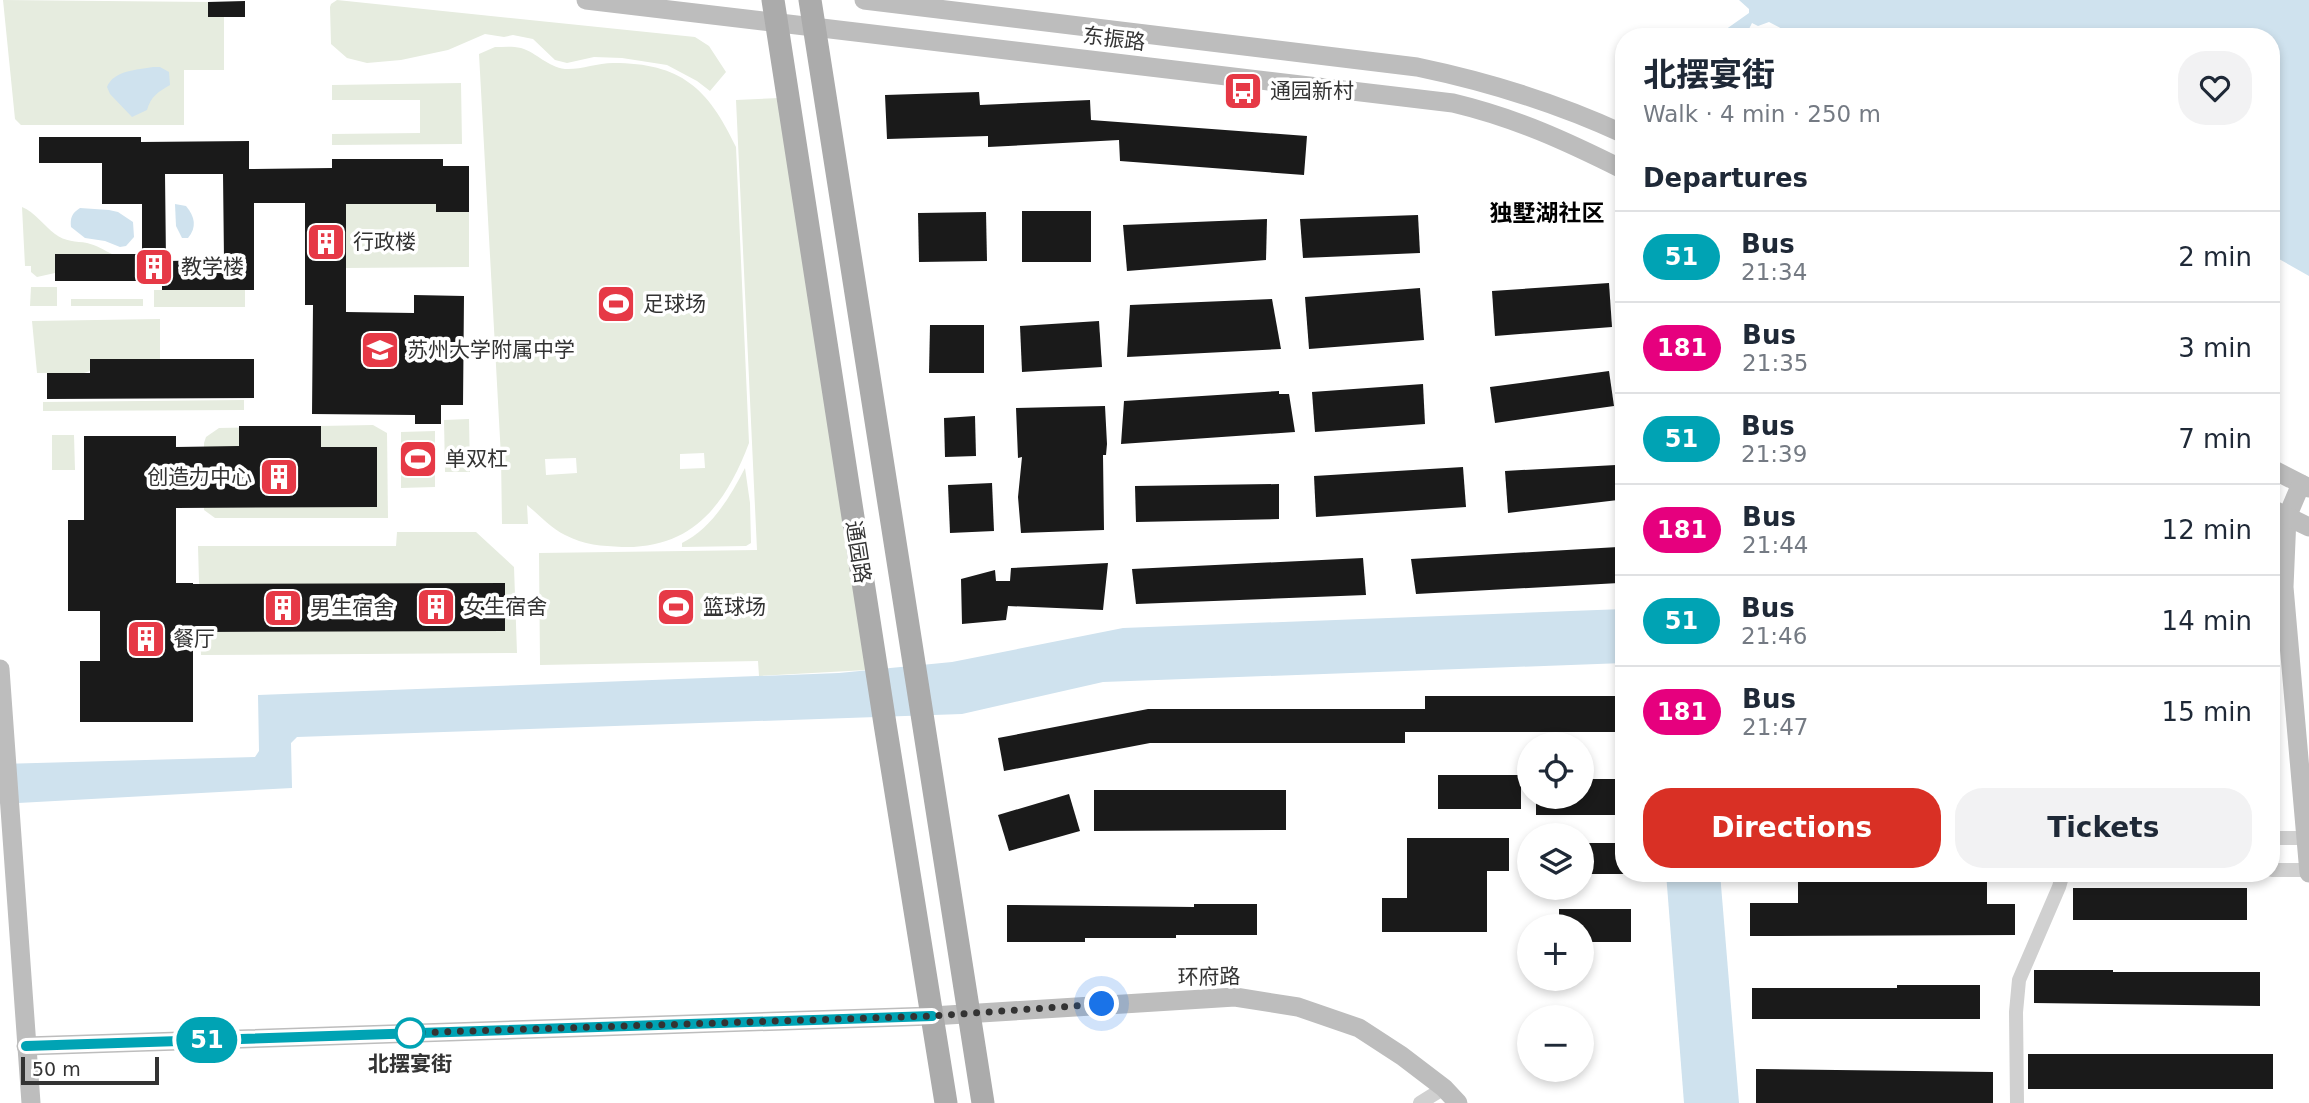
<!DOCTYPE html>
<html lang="en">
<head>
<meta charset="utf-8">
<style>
	:root { --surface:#fff; --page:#f2f2f3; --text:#1f2937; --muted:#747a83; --line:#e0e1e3; --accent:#d93025 }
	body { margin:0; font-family:"DejaVu Sans","Noto Sans SC",sans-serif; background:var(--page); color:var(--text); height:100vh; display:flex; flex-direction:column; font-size:26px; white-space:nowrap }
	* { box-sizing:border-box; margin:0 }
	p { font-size:23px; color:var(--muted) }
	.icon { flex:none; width:38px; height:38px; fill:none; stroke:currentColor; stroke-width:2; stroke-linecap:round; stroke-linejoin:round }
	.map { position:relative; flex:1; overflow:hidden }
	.details { position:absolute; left:1615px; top:28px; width:665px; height:854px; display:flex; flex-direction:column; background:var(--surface); border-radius:28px; box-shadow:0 4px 10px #0003 }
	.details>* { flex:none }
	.badge { padding:0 14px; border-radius:23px; font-size:24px; line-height:46px }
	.tools { position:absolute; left:1517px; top:732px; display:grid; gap:14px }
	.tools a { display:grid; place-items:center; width:77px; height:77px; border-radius:50%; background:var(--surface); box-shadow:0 4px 10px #0003; font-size:35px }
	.scale { position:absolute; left:21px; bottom:18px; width:138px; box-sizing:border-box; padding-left:7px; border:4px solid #333; border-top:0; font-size:19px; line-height:24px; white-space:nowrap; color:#333; -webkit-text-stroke:5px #fff; paint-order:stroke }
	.you { position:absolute; width:35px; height:35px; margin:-18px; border:5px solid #fff; border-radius:50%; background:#1a73e8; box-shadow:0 0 0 10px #1a73e833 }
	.map>.badge { position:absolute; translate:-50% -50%; box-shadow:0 0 0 4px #fff }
	h2 { padding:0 28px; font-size:26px; line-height:63px }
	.round { display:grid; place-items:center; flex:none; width:74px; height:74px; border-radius:28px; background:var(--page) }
	.headline { display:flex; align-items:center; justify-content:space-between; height:119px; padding:0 28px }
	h1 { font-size:33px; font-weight:700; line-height:52px }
	.action { display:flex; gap:14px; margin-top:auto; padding:14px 28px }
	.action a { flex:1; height:80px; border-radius:28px; background:var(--accent); color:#fff; font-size:28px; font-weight:700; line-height:80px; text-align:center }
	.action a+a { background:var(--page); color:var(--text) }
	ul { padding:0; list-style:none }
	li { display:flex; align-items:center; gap:21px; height:91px; padding:0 28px; border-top:2px solid var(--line) }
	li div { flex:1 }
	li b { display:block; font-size:26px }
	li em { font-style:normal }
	li .badge { min-width:77px; font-weight:700; text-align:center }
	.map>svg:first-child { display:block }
	.green { fill:#e6ecdf; fill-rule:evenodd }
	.water { fill:#cfe2ee }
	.building { fill:#1a1a1a; fill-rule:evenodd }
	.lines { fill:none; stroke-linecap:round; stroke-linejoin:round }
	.street { stroke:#d0d0d0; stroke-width:14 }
	.secondary { stroke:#bdbdbd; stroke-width:19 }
	.primary { stroke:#ababab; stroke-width:23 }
	.line-casing { stroke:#fff; stroke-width:16 }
	.line { stroke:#00a3b4; stroke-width:10 }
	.walk { stroke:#333; stroke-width:7; stroke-dasharray:0 12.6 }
	.stop-dot { fill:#fff; stroke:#00a3b4; stroke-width:3.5 }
	.labels { text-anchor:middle; stroke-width:7; stroke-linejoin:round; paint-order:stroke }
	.street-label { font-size:21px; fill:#333; stroke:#fff }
	.poi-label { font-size:21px; fill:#333; stroke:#fff; text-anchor:start }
	.stop-label { font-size:21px; font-weight:bold; fill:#333; stroke:#fff }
	.neighbourhood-label { font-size:23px; font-weight:bold; fill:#000; stroke:#fff }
</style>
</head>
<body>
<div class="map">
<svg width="2309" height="1103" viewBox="0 0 2309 1103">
	<rect width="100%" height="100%" fill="#fff"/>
	<!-- green -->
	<g class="green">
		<path d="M3 0 208 2V17H224V70H184V125H21L15 119Z"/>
		<path d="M337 0 695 37 709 46 726 72 710 91 697 81 667 65 622 58 594 57 567 63 555 60 533 39 513 35 504 37 485 34 448 50 401 60 367 63 347 58 331 44 330 7 331 4Z"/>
		<path d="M495 47C503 47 513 46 521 48 537 53 548 67 565 69 580 70 597 63 613 63 681 63 708 88 736 147L749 443C726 504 693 549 622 547 602 546 584 545 565 535 551 528 539 515 527 505L528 524H502L501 457 479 54ZM704 453 705 468 680 469V454ZM576 458 577 473 546 475 545 459Z"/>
		<path d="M461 83 462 144 332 145V134L420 133V100H332V85Z"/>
		<path d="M779 98 867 670 759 676 758 661 540 665 539 553 757 550 736 100Z"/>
		<path d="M333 204H436V212H469V267L346 268Z"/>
		<path d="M22 207C35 212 44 226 55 234 65 242 76 241 87 243 96 245 104 250 112 254H55V273L37 277 31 272V266H25Z"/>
		<path d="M31 287H57V306H30Z"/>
		<rect x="154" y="290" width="91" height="17"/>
		<rect x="71" y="299" width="72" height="7"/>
		<path d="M160 319V359H90V371L84 373H37L32 321Z"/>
		<path d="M244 400V410L43 411V402Z"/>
		<path d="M469 419 470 472H445L444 420Z"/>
		<path d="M373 425 387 433 388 518H215L204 510V443L206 437 219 428Z"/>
		<path d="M435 431V487L401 488V432Z"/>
		<path d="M52 435H74L75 470H52Z"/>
		<path d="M745 468 750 503 751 543 746 546 682 547V543C712 528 730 497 745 468Z"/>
		<path d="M397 532H476L514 567 517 653 201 655 198 546H396Z"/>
	</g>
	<!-- water -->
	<g class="water">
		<path d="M1739 0H2309V276L2279 259 2272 257V37H1798L1769 22 1758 26 1752 23 1745 37H1715L1749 13V9Z"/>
		<path d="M153 67H160L169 72 170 85C158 92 151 96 147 110L132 117 110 94 107 87C114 70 137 70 153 67Z"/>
		<path d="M175 204 186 206C195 217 197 227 188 238H182L176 226Z"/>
		<path d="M80 208 109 210 118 212 133 222 134 237 126 246 120 247 105 241 85 238 71 227C70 218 72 213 80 208Z"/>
		<path d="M1624 609V663L1103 682 962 714 297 737 291 743 292 788 0 804V764L255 757 259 751 258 695 839 673 952 662 1123 628Z"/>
		<path d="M1666 873H1720L1739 1103H1684Z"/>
	</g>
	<!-- building -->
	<g class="building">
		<path d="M245 1V17H208V2Z"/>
		<path d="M979 92 980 105 1090 100 1091 120 1307 136 1304 175 1120 161 1119 140 988 147V136L887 139 885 95Z"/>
		<path d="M39 137H141V142L249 141V169L332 168V159H443V166H469V212H436V204H346V312L414 313V295L464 296 463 405H441V424H415V415L312 414 313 305H305V203H254V290H162V281H55V254H142V204H102V163H39ZM165 174H223L224 260 166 261Z"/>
		<rect x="1022" y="211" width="69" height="51"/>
		<path d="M986 212 987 261 919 262 918 213Z"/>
		<path d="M1418 215 1420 253 1303 258 1300 219Z"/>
		<path d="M1267 219 1266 260 1127 271 1123 225Z"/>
		<path d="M1609 283 1612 327 1495 336 1492 291Z"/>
		<path d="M1420 288 1424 340 1309 349 1305 297Z"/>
		<path d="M1272 299 1281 349 1127 357 1130 305Z"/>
		<path d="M1099 321 1102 367 1022 372 1020 326Z"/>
		<path d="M930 325H984V373H929Z"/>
		<path d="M90 359H254V398L47 399V373H90Z"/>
		<path d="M1609 371 1614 406 1495 423 1490 387Z"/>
		<path d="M1423 384 1425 424 1315 432 1312 392Z"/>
		<path d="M1279 391V394H1289L1295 432 1121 444 1124 401Z"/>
		<path d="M1105 406 1107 444 1106 455H1103L1104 530 1021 533 1018 497 1022 457 1018 458 1016 408Z"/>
		<path d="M975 416 976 456 945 457 944 418Z"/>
		<path d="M239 426H321V447H377V507L176 508V583H193V584L505 583V631L193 632V722H80V661H100V611H68V520H84V436H176V447L239 446Z"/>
		<path d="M1616 465 1618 500 1508 513 1505 471Z"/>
		<path d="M1463 467 1466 507 1316 517 1314 476Z"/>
		<path d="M992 483 994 531 950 533 948 485Z"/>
		<path d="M1279 484V519L1136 522 1135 486Z"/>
		<path d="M1618 547 1619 583 1416 594 1411 559Z"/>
		<path d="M1363 558 1366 595 1136 604 1132 569Z"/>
		<path d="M1108 563 1103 610 1008 606 1006 620 962 624 961 579 995 570 996 581H1010L1011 568Z"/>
		<path d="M1425 696H1622V732H1405V743H1150L1004 771 998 738 1148 709H1425Z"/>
		<rect x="1438" y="775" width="83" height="34"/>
		<path d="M1582 779H1617V815H1536V796H1582Z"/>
		<path d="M1094 790H1286V830L1094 831Z"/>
		<path d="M1069 794 1080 831 1009 851 998 815Z"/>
		<path d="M1407 838H1509V871H1487V932H1382V898H1407Z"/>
		<rect x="1582" y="843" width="42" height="31"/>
		<path d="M1798 873H1987V904H2015V935L1750 936V903H1798Z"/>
		<rect x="2073" y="888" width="174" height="32"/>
		<path d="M1194 904H1257V935H1176V938H1085V942H1007V905L1194 907Z"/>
		<path d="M1559 909H1631V942H1582V926H1559Z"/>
		<path d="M2034 970H2113V972H2260V1006L2034 1003Z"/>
		<path d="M1897 985H1980V1019H1752V988H1897Z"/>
		<rect x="2028" y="1054" width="245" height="35"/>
		<path d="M1756 1069 1993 1072V1103H1756Z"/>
	</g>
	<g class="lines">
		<!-- street -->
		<g class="street">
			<path d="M2272 838H2306"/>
			<path d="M2272 870H2309"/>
			<path d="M1420 1103 1444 1088"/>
			<path d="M2017 1103 2016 1012 2019 980 2059 887 2063 873"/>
		</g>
		<!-- secondary -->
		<g class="secondary">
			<path d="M586 0 1453 103C1516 118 1566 141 1624 170"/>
			<path d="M864 0 1417 67C1489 82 1557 103 1624 134"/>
			<path d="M2272 469 2309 488"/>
			<path d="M2301 484 2287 517 2284 587 2309 873"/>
			<path d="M2272 509 2309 527"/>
			<path d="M0 669 31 1103"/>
			<path d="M26 1046 932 1016 1235 997 1298 1007 1359 1028 1402 1056 1444 1088 1458 1103"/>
		</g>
		<!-- primary -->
		<g class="primary">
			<path d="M773 0 885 724 946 1103"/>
			<path d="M810 0 983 1103"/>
		</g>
	</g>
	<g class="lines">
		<!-- line casing -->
		<g class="line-casing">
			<path id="line" d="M26 1046 932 1016"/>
		</g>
		<!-- line -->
		<use href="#line" class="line"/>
		<!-- walk -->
		<path class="walk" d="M410 1033 932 1016 1102 1004"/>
	</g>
	<!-- icons -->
	<defs>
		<g id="bus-square" transform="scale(2.0125)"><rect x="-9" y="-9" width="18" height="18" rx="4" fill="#e63946" stroke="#fff"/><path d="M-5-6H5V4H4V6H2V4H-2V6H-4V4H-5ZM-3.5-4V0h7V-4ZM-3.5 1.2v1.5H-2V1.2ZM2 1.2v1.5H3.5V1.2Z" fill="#fff"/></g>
		<g id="building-square" transform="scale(2.0125)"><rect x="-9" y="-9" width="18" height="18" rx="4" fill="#e63946" stroke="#fff"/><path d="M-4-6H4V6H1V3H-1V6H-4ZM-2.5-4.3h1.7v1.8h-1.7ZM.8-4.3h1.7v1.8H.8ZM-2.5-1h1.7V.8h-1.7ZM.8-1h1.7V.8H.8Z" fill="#fff"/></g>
		<g id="stadium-square" transform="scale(2.0125)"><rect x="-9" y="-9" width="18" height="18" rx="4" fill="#e63946" stroke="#fff"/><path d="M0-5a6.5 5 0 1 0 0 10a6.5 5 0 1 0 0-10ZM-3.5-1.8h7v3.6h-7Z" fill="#fff"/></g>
		<g id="school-square" transform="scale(2.0125)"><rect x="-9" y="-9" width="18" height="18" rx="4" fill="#e63946" stroke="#fff"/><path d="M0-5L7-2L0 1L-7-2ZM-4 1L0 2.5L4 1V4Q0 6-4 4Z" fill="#fff"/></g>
	</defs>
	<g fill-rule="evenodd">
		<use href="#bus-square" x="1243" y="91"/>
		<use href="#building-square" x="326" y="242"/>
		<use href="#building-square" x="154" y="267"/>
		<use href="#stadium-square" x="616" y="304"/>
		<use href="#school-square" x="380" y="350"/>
		<use href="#stadium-square" x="418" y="459"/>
		<use href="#building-square" x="279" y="477"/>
		<use href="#building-square" x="436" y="607"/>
		<use href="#stadium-square" x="676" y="607"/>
		<use href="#building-square" x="283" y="608"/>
		<use href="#building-square" x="146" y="639"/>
	</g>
	<!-- markers -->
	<circle class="stop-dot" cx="410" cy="1033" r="14"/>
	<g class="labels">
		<!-- street labels -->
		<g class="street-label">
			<text transform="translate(1114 39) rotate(7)" y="7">东振路</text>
			<text transform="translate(858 552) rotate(81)" y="7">通园路</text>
			<text transform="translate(1209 977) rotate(-1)" y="7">环府路</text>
		</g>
		<!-- poi labels -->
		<g class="poi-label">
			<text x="1270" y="98">通园新村</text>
			<text x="353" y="249">行政楼</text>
			<text x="181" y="274">教学楼</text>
			<text x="643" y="311">足球场</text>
			<text x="407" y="357">苏州大学附属中学</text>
			<text x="445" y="466">单双杠</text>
			<text x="252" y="484" text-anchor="end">创造力中心</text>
			<text x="463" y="614">女生宿舍</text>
			<text x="703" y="614">篮球场</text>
			<text x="310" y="615">男生宿舍</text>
			<text x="173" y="646">餐厅</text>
		</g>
		<!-- stop labels -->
		<g class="stop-label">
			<text x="410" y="1071">北摆宴街</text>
		</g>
		<!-- neighbourhood labels -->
		<g class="neighbourhood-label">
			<text x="1547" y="221">独墅湖社区</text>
		</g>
	</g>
</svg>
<div class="tools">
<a><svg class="icon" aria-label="locate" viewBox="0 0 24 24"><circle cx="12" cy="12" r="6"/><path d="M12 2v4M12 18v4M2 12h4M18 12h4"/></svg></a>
<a><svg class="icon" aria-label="layers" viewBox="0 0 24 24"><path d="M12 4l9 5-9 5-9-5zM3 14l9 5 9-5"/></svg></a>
<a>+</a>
<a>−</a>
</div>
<div class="scale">50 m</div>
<div class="you" style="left:1102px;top:1004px"></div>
<b class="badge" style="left:207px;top:1040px;background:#00a3b4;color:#fff">51</b>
<section class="details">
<div class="headline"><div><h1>北摆宴街</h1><p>Walk · 4 min · 250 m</p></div><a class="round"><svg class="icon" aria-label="heart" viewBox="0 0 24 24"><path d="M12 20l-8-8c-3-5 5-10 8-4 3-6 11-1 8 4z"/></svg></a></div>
<h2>Departures</h2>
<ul>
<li><span class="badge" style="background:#00a3b4;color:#fff">51</span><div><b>Bus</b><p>21:34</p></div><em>2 min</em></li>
<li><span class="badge" style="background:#e6007e;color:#fff">181</span><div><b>Bus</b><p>21:35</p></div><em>3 min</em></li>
<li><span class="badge" style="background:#00a3b4;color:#fff">51</span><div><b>Bus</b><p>21:39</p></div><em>7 min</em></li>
<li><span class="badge" style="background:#e6007e;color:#fff">181</span><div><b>Bus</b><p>21:44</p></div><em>12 min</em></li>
<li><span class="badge" style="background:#00a3b4;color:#fff">51</span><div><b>Bus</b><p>21:46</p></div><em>14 min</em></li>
<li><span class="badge" style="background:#e6007e;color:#fff">181</span><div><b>Bus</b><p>21:47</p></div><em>15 min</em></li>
</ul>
<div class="action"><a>Directions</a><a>Tickets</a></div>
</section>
</div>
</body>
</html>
